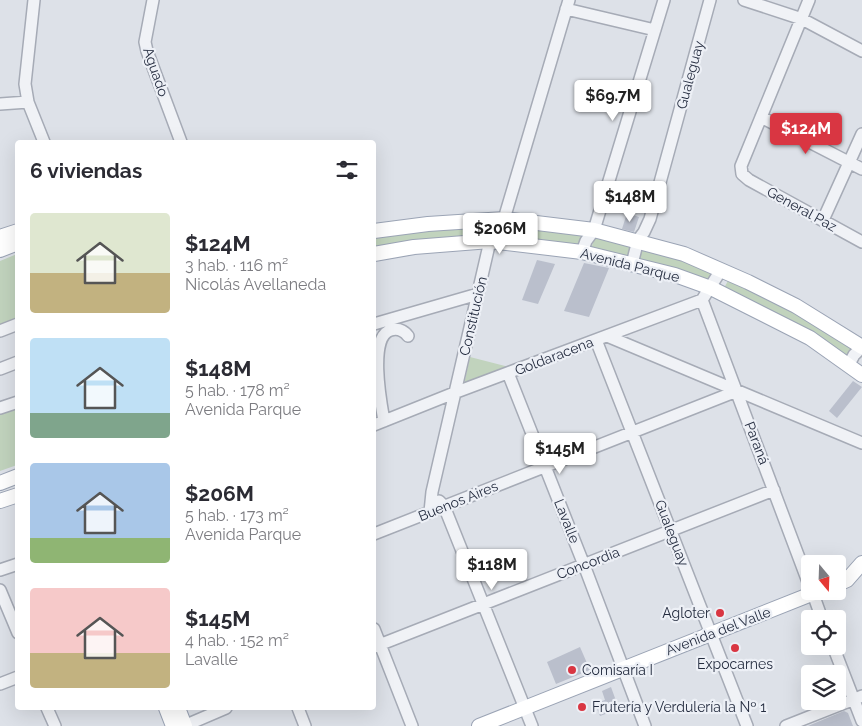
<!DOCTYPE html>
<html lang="es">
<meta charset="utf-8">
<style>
:root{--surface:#fff;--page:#f7f7f7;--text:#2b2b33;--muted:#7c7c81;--accent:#d93642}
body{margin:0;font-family:Raleway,sans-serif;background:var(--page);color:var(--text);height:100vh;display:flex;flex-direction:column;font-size:19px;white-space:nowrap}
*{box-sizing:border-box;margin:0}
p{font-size:16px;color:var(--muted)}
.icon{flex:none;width:28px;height:28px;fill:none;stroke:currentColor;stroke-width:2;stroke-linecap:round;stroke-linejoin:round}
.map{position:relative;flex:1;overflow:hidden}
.side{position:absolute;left:15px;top:140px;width:361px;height:570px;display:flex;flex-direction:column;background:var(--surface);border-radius:5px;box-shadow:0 5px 20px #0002}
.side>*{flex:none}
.needle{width:32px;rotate:161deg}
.tools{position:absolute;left:801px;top:555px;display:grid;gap:10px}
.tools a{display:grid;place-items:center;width:45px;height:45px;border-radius:5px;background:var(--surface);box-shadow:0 5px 20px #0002;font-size:25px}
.price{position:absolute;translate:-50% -42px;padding:0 11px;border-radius:5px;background:#fff;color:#222;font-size:16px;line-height:32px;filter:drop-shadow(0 1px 2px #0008)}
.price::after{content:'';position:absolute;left:50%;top:30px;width:15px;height:11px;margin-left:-8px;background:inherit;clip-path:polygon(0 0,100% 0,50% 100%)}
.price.selected{background:var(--accent);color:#fff}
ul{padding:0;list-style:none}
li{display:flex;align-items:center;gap:15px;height:125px;padding:0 15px}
li span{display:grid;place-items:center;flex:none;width:140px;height:100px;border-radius:5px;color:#555}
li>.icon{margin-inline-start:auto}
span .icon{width:60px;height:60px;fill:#fffc;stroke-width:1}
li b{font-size:21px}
h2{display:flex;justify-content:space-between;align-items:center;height:60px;padding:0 15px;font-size:21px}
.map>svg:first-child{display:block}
</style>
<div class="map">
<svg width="862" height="726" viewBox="0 0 862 726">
<rect width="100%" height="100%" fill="#dde1e8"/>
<!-- green -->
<path fill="#c1d3bd" d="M507 226 585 234 579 246 504 237Z
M489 227 488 238 374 251V237L409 231Z
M595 234 633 244 629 257 591 250Z
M641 246 714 273 709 283 639 260Z
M17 254V327L0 333V261Z
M729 279 815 324 852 348 846 358 724 288Z
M470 357 509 367 464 384Z
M17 401V465L0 471V407Z"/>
<!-- building -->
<path fill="#babfcc" d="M627 213 639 217 634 232 622 229Z
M537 260 555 264 538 304 522 300Z
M584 263 609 268 589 317 564 311Z
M853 381 862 387 837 418 829 411Z
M580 647 590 670 556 684 547 662Z
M611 687 619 709 600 716 595 704 605 700 602 691Z
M844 711 848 713 853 726H808Z"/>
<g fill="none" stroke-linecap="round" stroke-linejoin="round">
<defs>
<path id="minor" d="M34 0 25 84 28 102 44 142
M153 0 145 42 147 51 181 142
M744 0 802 19 862 51
M809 0 741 166 742 174 749 180 862 242
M566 9 655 30
M0 104 28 102
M761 117 862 169
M823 220 862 134
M582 252 586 241 594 230 664 0
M632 264 638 240 644 232 650 219 710 0
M702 300 810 587
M374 324 478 294
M0 331 18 324
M607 336 862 443
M596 340 747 726
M849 364 854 355 862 347
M0 369 18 362
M508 373 584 565 645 726
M0 408 18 402
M384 421C381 404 368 336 391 330 398 328 404 331 408 336
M374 425 454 393 702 300 721 270
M439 501 444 506 532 726
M430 512 432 492 490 241 504 219 569 0
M374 534 737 391
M0 570 18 564
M0 590 18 633
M812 591 822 619
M374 629 412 726
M833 646 862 721
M374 647 774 490
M0 684 18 677
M47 708 55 726
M298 708 305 726
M184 726 226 708
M786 726 862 696"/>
<path id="major" d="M374 231 428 224 504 219 594 230 684 254 748 282 796 306 862 347
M0 237 18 231
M0 250 18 243
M374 254 414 247 490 241 582 252 675 275 711 288 810 338 862 375
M0 483 18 476
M0 501 18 495
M838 584 847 580 862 563
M166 708 173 726
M178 708 185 726
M479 726 819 591"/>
</defs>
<!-- minor casing -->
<use href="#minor" stroke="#a6abb6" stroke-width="14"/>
<!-- major casing -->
<use href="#major" stroke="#9ba4b5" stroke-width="16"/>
<!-- minor -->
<use href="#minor" stroke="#f0f2f6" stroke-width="11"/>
<!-- major -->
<use href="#major" stroke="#fff" stroke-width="14"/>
</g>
<!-- markers -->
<g fill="#d93642" stroke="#edf0f6" stroke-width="2">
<circle cx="720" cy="613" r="5"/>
<circle cx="735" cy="648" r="5"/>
<circle cx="572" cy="670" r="5"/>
<circle cx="582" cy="707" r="5"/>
</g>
<g text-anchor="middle" stroke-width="4.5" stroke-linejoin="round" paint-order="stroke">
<!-- street labels -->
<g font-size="14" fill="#252d40" stroke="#edf0f6">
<text transform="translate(156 72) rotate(71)" y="5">Aguado</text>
<text transform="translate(690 75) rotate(-75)" y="5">Gualeguay</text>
<text transform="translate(802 209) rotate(29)" y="5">General Paz</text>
<text transform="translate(630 265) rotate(14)" y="5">Avenida Parque</text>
<text transform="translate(473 316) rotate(-77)" y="5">Constitución</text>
<text transform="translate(554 356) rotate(-21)" y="5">Goldaracena</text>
<text transform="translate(757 443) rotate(69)" y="5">Paraná</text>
<text transform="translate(458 501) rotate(-22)" y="5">Buenos Aires</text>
<text transform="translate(567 521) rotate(68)" y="5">Lavalle</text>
<text transform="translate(672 533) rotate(69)" y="5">Gualeguay</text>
<text transform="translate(588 563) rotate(-21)" y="5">Concordia</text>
<text transform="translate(718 631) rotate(-21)" y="5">Avenida del Valle</text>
</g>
<!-- poi labels -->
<g font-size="14" fill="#252d40" stroke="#edf0f6" text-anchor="start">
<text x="710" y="618" text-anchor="end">Agloter</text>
<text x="735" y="669" text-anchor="middle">Expocarnes</text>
<text x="582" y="675">Comisaría I</text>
<text x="592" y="712">Frutería y Verdulería la Nº 1</text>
</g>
</g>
</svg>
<div class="tools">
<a><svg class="needle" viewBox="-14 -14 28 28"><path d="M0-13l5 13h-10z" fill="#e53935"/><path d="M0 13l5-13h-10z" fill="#7c7c81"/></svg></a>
<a><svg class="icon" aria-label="locate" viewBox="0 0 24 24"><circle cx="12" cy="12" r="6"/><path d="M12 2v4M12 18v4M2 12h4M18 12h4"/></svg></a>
<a><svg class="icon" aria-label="layers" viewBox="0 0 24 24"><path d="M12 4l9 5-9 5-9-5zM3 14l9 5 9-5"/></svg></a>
</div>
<b class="price" style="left:613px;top:122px">$69.7M</b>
<b class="price selected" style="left:806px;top:155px">$124M</b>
<b class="price" style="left:630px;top:223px">$148M</b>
<b class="price" style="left:500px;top:255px">$206M</b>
<b class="price" style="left:560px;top:475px">$145M</b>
<b class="price" style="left:492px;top:591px">$118M</b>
<section class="side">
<h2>6 viviendas<svg class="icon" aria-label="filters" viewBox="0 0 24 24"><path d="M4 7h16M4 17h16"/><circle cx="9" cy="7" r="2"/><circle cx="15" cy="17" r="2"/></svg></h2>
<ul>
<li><span style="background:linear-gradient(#dfe7d0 60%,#c2b280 0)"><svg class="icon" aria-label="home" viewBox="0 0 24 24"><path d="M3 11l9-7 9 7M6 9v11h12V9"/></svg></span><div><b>$124M</b><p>3 hab. · 116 m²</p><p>Nicolás Avellaneda</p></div></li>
<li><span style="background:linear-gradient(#bfe0f5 75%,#7fa58c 0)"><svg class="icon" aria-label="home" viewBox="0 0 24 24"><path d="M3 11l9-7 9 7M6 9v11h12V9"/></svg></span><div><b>$148M</b><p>5 hab. · 178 m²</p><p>Avenida Parque</p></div></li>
<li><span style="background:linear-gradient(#a9c7e8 75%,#8fb573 0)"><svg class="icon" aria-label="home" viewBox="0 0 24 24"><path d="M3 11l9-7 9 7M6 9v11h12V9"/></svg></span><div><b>$206M</b><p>5 hab. · 173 m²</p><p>Avenida Parque</p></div></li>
<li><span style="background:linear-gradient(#f6c9c9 65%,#c2b280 0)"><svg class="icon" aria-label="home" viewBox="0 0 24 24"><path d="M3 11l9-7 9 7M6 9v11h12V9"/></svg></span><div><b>$145M</b><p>4 hab. · 152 m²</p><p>Lavalle</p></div></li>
</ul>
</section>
</div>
